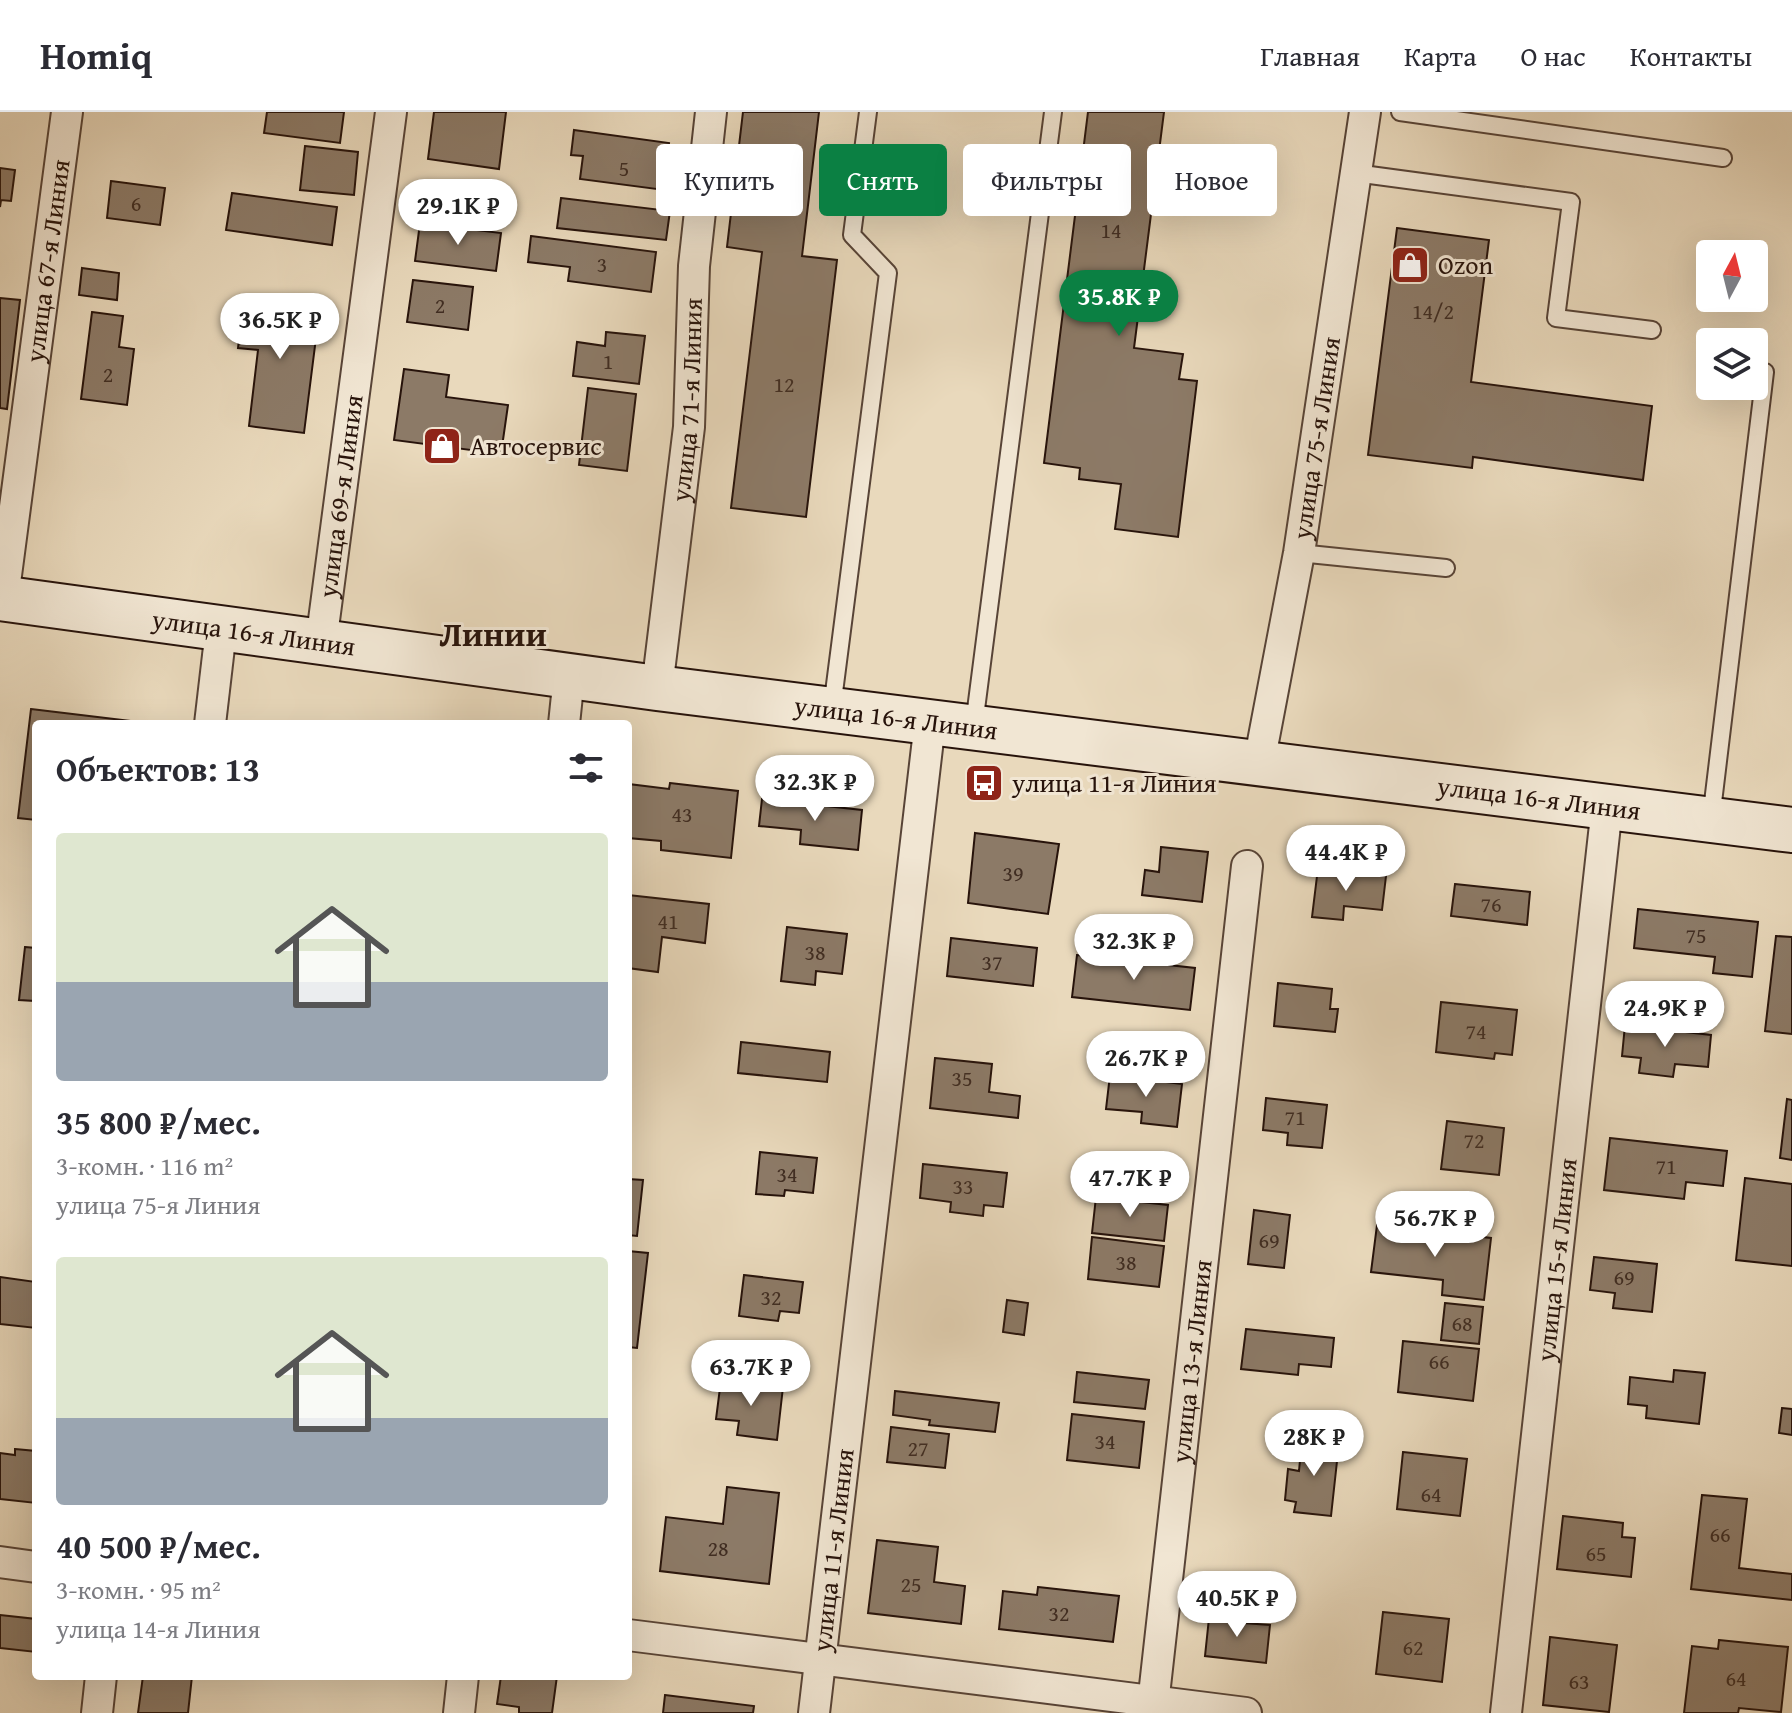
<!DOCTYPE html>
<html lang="ru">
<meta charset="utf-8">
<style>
:root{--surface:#fff;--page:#f7f7f7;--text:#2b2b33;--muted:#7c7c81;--line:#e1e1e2;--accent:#0b8043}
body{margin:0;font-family:"Gentium Book Plus",serif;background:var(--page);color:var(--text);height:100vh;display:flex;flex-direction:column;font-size:30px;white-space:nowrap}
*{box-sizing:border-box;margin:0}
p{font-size:26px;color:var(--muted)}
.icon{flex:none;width:44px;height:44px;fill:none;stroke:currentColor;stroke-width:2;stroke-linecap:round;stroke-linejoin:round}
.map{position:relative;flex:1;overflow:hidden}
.panel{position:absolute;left:32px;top:608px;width:600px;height:960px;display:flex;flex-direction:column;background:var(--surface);border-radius:8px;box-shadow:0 8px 32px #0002}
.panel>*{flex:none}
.hud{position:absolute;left:656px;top:32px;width:760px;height:72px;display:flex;gap:16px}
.needle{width:52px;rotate:7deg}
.buttons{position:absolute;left:1696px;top:128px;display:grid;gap:16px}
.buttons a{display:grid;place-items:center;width:72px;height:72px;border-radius:8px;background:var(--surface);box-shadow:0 8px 32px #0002;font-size:40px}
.price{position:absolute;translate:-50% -68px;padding:0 18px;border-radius:28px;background:#fff;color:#222;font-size:26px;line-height:52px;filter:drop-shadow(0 2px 4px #0008)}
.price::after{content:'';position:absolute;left:50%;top:48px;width:24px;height:18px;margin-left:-12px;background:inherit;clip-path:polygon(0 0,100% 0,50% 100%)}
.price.selected{background:var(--accent);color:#fff}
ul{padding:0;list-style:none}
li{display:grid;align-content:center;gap:16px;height:424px;padding:0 24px}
li span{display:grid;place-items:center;height:248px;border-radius:8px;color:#555}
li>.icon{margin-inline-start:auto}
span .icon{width:144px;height:144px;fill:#fffc;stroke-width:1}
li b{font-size:34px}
h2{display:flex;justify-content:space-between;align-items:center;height:96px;padding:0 24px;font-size:34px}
.pill{padding:0 28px;border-radius:8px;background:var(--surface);box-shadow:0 8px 32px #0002;font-size:28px;line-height:72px}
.pill.selected{background:var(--accent);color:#fff}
header{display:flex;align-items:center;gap:48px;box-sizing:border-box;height:112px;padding:0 40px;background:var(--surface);border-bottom:2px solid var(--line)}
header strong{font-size:38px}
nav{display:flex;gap:44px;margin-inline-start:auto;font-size:28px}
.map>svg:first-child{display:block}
</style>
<header>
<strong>Homiq</strong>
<nav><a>Главная</a><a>Карта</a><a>О нас</a><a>Контакты</a></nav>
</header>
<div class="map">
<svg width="1792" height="1601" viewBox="0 0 1792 1601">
<rect width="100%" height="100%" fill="#e9d9bc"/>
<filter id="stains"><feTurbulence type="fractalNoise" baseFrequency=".0025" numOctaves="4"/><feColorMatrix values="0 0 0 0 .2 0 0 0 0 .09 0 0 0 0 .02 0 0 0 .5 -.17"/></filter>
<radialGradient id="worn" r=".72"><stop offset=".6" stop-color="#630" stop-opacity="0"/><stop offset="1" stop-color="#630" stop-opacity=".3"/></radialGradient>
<!-- building -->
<path fill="#8c7a67" stroke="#27130b" stroke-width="2" d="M267 0H344L340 31 264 21Z
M434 0H506L499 57 428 47Z
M743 0H819L802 144 837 148 806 405 731 396 762 140 727 135Z
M1088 0H1164L1134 236 1183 242 1179 267 1197 269 1178 425 1115 417 1121 372 1079 367 1080 356 1044 351Z
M574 18 669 31 664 78 580 67 583 44 571 43Z
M305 34 358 40 354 83 300 78Z
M0 56 15 58 11 89 1 88 0 95Z
M111 69 165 76 160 113 107 106Z
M232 81 337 95 332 133 226 118Z
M561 86 670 99 666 128 557 116Z
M420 111 501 121 496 159 415 149Z
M1397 116 1489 128 1471 270 1652 294 1643 368 1473 345 1472 356 1368 343Z
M531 124 656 140 651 180 568 169 570 155 528 150Z
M82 156 119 161 117 188 79 183Z
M413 168 473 175 468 218 407 210Z
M244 185 320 194 304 321 249 314 258 238 238 236Z
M0 186 20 188 7 297 0 296Z
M92 200 123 204 119 235 134 237 127 293 81 287Z
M606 220 645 224 639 272 573 264 577 230 605 234Z
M404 257 449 263 446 285 508 293 501 342 394 328Z
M588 276 636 282 627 359 579 353Z
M31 597 139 610 36 612V708L18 706Z
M670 671 738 679 731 746 661 738V729L628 726V672L669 677Z
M762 687 862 698 858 738 800 732 801 718 759 714Z
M975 721 1059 732 1048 802 968 791Z
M1161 735 1208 740 1202 790 1142 783 1145 758 1159 760Z
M1318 756 1386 764 1382 798 1344 794 1343 808 1312 805Z
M1455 772 1530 780 1527 813 1451 804Z
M628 783 709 792 705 831 662 825 658 860 628 856Z
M1638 797 1758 810 1752 865 1713 861 1715 845 1634 836Z
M787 815 847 822 842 862 816 859 815 873 781 869Z
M1776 824 1792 825V922L1765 919Z
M951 826 1037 836 1033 874 947 864Z
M25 835 36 836V895L35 889 19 888Z
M1077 843 1195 856 1190 898 1072 885Z
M1278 871 1332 877 1330 897H1338L1335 920 1274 914Z
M1441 890 1517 898 1512 943 1495 941 1494 947 1436 940Z
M1625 913 1711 923 1708 955 1675 952 1673 965 1639 961 1641 946 1622 944Z
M741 930 830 940 827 970 738 961Z
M935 946 992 952 989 980 1020 984 1018 1006 930 996Z
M1110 963 1182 972 1177 1015 1141 1011 1142 1000 1106 997Z
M1266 986 1327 993 1322 1036 1287 1033 1288 1021 1263 1018Z
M1787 987 1792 988V1048L1780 1046Z
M1447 1009 1504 1016 1499 1063 1441 1057Z
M1610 1026 1727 1039 1723 1074 1686 1070 1684 1087 1604 1078Z
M760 1040 817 1046 813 1081 785 1078 784 1084 756 1082Z
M923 1052 1007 1061 1003 1095 984 1093 983 1104 950 1100 951 1090 920 1086Z
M1745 1066 1792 1072V1154L1736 1148Z
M628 1067 643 1068 637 1124 628 1123Z
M1096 1085 1168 1093 1164 1129 1092 1121Z
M1254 1098 1290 1103 1284 1156 1248 1152Z
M1377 1113 1491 1126 1484 1188 1442 1183 1443 1168 1371 1160Z
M1092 1125 1164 1134 1159 1175 1088 1167Z
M628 1139 648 1141 637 1236 628 1235Z
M1594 1145 1657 1152 1652 1200 1613 1196 1615 1181 1590 1178Z
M744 1163 803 1170 799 1201 780 1199 778 1209 739 1204Z
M0 1165 36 1170V1216L0 1212Z
M1007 1188 1028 1191 1024 1223 1003 1220Z
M1445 1191 1483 1195 1479 1232 1441 1228Z
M1246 1217 1334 1226 1331 1255 1299 1252 1298 1263 1241 1257Z
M1403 1229 1479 1237 1473 1289 1398 1280Z
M1674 1258 1705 1261 1699 1312 1646 1306 1647 1294 1628 1292 1630 1265 1673 1270Z
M1077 1260 1149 1268 1145 1297 1074 1290Z
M721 1268 783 1275 777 1328 737 1323 739 1309 716 1307Z
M895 1279 999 1291 995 1320 929 1313 930 1308 893 1303Z
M1782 1296 1792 1297V1323L1779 1321Z
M1072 1302 1144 1310 1139 1356 1067 1348Z
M891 1315 949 1322 945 1356 887 1350Z
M1302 1327 1339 1331 1331 1404 1294 1400 1296 1390 1285 1388 1288 1357 1299 1359Z
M15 1337 36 1339V1391L0 1387V1341L15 1343Z
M1403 1340 1467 1347 1460 1404 1397 1397Z
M727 1375 779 1381 769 1472 660 1459 666 1405 723 1412Z
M1702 1383 1747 1387 1739 1456 1792 1462V1488L1691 1477Z
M1563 1404 1623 1411 1622 1425 1635 1426 1631 1465 1557 1457Z
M877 1428 938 1435 934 1470 965 1474 961 1512 868 1501Z
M1038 1475 1119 1484 1113 1530 999 1517 1003 1479 1037 1483Z
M1383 1500 1449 1507 1442 1570 1376 1562Z
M1226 1501 1245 1503 1244 1511 1270 1513 1266 1551 1205 1544 1209 1506 1225 1508Z
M0 1503 36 1507V1540L0 1536Z
M1550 1525 1617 1533 1609 1600 1543 1593Z
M1719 1528 1788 1535 1781 1600 1739 1596 1738 1601H1684L1692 1534 1718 1537Z
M143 1564H192L188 1601H138Z
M501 1564H557L552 1601H519V1595L497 1592Z
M665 1583 754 1594 753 1601H663Z"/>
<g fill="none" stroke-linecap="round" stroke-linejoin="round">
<defs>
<path id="lane" d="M1400 0 1723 46
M1355 61 1571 90 1556 206 1652 218
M1299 441 1446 456
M832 596 888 161 852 123 868 0
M974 613 1053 0
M1711 707 1765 260"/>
<g id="street">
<path id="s1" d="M3 486 67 0"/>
<path id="s2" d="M321 531 391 0"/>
<path id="s3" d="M657 576 689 315 694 154 711 0"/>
<path d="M210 612 221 518"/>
<path d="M564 612 569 564"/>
<path id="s4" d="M1259 651 1299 441 1365 0"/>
<path d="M0 1450 36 1455"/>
<path d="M628 1523 1246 1601"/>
<path d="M97 1601 101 1564"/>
<path d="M459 1601 463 1564"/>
<path id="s5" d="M814 1601 930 610"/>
<path id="s6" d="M1152 1601 1247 754"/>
<path id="s7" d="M1506 1601 1607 695"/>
</g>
<g id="secondary">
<path id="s8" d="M0 486 657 576 1792 718"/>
</g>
</defs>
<!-- lane casing -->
<use href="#lane" stroke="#584437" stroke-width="20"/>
<!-- street casing -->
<use href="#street" stroke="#584437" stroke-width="34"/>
<!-- secondary casing -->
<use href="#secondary" stroke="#27130b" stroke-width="48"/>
<!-- lane -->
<use href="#lane" stroke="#f1e6d3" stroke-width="16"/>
<!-- street -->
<use href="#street" stroke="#f1e6d3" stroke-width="30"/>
<!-- secondary -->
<use href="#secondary" stroke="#f1e6d3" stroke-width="44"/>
</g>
<!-- icons -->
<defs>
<symbol id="shop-square" viewBox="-11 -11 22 22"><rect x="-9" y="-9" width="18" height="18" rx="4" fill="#8f2418" stroke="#f1e6d3"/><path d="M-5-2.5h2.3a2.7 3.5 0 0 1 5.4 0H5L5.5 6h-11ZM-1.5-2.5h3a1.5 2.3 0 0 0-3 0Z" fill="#fff"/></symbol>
<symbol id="bus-square" viewBox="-11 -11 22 22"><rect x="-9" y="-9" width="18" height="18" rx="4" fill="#8f2418" stroke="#f1e6d3"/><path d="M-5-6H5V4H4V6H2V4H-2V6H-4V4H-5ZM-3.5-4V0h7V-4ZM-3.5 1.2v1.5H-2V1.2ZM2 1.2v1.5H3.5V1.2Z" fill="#fff"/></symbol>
</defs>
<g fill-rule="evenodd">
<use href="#shop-square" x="1388" y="131" width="44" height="44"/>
<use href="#shop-square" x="420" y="312" width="44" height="44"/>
<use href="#bus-square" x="962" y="649" width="44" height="44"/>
</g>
<g text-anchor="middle" stroke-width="6" stroke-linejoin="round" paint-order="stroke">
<!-- number labels -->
<g font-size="22" fill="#402d22">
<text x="624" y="64">5</text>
<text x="136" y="99">6</text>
<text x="1111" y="126">14</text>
<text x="602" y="160">3</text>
<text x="440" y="201">2</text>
<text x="1433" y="207">14/2</text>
<text x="608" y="257">1</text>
<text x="108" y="270">2</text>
<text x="784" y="280">12</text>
<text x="682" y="710">43</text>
<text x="1013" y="769">39</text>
<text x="1491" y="800">76</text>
<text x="668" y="817">41</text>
<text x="1696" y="831">75</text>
<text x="815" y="848">38</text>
<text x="992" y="858">37</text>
<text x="1476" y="927">74</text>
<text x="962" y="974">35</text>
<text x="1295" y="1013">71</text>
<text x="1474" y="1036">72</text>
<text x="1666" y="1062">71</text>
<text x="787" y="1070">34</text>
<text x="963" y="1082">33</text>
<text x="1269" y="1136">69</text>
<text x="1126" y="1158">38</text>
<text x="1624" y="1173">69</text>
<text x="771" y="1193">32</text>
<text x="1462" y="1219">68</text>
<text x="1439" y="1257">66</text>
<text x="1105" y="1337">34</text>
<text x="918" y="1344">27</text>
<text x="1431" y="1390">64</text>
<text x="1720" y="1430">66</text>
<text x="718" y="1444">28</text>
<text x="1596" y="1449">65</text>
<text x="911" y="1480">25</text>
<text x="1059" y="1509">32</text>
<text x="1413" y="1543">62</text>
<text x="1736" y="1574">64</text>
<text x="1579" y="1577">63</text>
</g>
<!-- street labels -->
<g font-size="26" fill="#27130b" stroke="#f1e6d3">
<text dy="9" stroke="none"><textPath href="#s1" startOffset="340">улица 67-я Линия</textPath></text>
<text dy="9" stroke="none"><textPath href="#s3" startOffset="290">улица 71-я Линия</textPath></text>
<text dy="9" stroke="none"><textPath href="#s4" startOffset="330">улица 75-я Линия</textPath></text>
<text dy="9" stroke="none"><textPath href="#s2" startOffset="148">улица 69-я Линия</textPath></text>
<text dy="9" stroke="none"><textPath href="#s8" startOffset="256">улица 16-я Линия</textPath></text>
<text dy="9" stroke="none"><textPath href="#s8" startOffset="904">улица 16-я Линия</textPath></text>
<text dy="9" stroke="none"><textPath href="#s8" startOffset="1552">улица 16-я Линия</textPath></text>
<text dy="9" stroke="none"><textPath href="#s7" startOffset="456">улица 15-я Линия</textPath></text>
<text dy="9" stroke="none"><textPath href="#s6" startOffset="354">улица 13-я Линия</textPath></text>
<text dy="9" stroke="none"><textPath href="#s5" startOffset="164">улица 11-я Линия</textPath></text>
</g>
<!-- poi labels -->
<g font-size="26" fill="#27130b" stroke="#f1e6d3" text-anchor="start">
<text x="1438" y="162">Ozon</text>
<text x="470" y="343">Автосервис</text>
<text x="1012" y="680">улица 11-я Линия</text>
</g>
<!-- district labels -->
<g font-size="34" font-weight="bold" fill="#27130b" stroke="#f1e6d3">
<text x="493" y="534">Линии</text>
</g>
</g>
<rect width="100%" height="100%" filter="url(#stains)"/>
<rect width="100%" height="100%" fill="url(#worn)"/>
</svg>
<div class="buttons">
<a><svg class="needle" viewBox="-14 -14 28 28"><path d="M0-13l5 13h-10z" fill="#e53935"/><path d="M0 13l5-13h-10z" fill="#7c7c81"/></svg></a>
<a><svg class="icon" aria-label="layers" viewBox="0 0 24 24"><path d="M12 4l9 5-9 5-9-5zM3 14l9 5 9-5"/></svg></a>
</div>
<b class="price" style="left:458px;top:135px">29.1K ₽</b>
<b class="price selected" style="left:1119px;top:226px">35.8K ₽</b>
<b class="price" style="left:280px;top:249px">36.5K ₽</b>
<b class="price" style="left:815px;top:711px">32.3K ₽</b>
<b class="price" style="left:1346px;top:781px">44.4K ₽</b>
<b class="price" style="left:1134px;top:870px">32.3K ₽</b>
<b class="price" style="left:1665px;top:937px">24.9K ₽</b>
<b class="price" style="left:1146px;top:987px">26.7K ₽</b>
<b class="price" style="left:1130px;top:1107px">47.7K ₽</b>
<b class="price" style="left:1435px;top:1147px">56.7K ₽</b>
<b class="price" style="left:751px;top:1296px">63.7K ₽</b>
<b class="price" style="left:1314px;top:1366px">28K ₽</b>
<b class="price" style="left:1237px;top:1527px">40.5K ₽</b>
<div class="hud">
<a class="pill">Купить</a>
<a class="pill selected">Снять</a>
<a class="pill">Фильтры</a>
<a class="pill">Новое</a>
</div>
<section class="panel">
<h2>Объектов: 13<svg class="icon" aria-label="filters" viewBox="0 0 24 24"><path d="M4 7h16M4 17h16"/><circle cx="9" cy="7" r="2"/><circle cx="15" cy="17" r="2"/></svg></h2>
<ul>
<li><span style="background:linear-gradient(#dfe7d0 60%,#9aa5b1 0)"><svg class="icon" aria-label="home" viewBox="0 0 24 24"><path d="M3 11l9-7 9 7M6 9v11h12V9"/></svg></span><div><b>35 800 ₽/мес.</b><p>3-комн. · 116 m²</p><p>улица 75-я Линия</p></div></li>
<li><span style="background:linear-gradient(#dfe7d0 65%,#9aa5b1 0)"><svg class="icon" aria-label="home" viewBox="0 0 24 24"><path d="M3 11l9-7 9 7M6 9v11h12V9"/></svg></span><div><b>40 500 ₽/мес.</b><p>3-комн. · 95 m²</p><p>улица 14-я Линия</p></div></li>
</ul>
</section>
</div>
